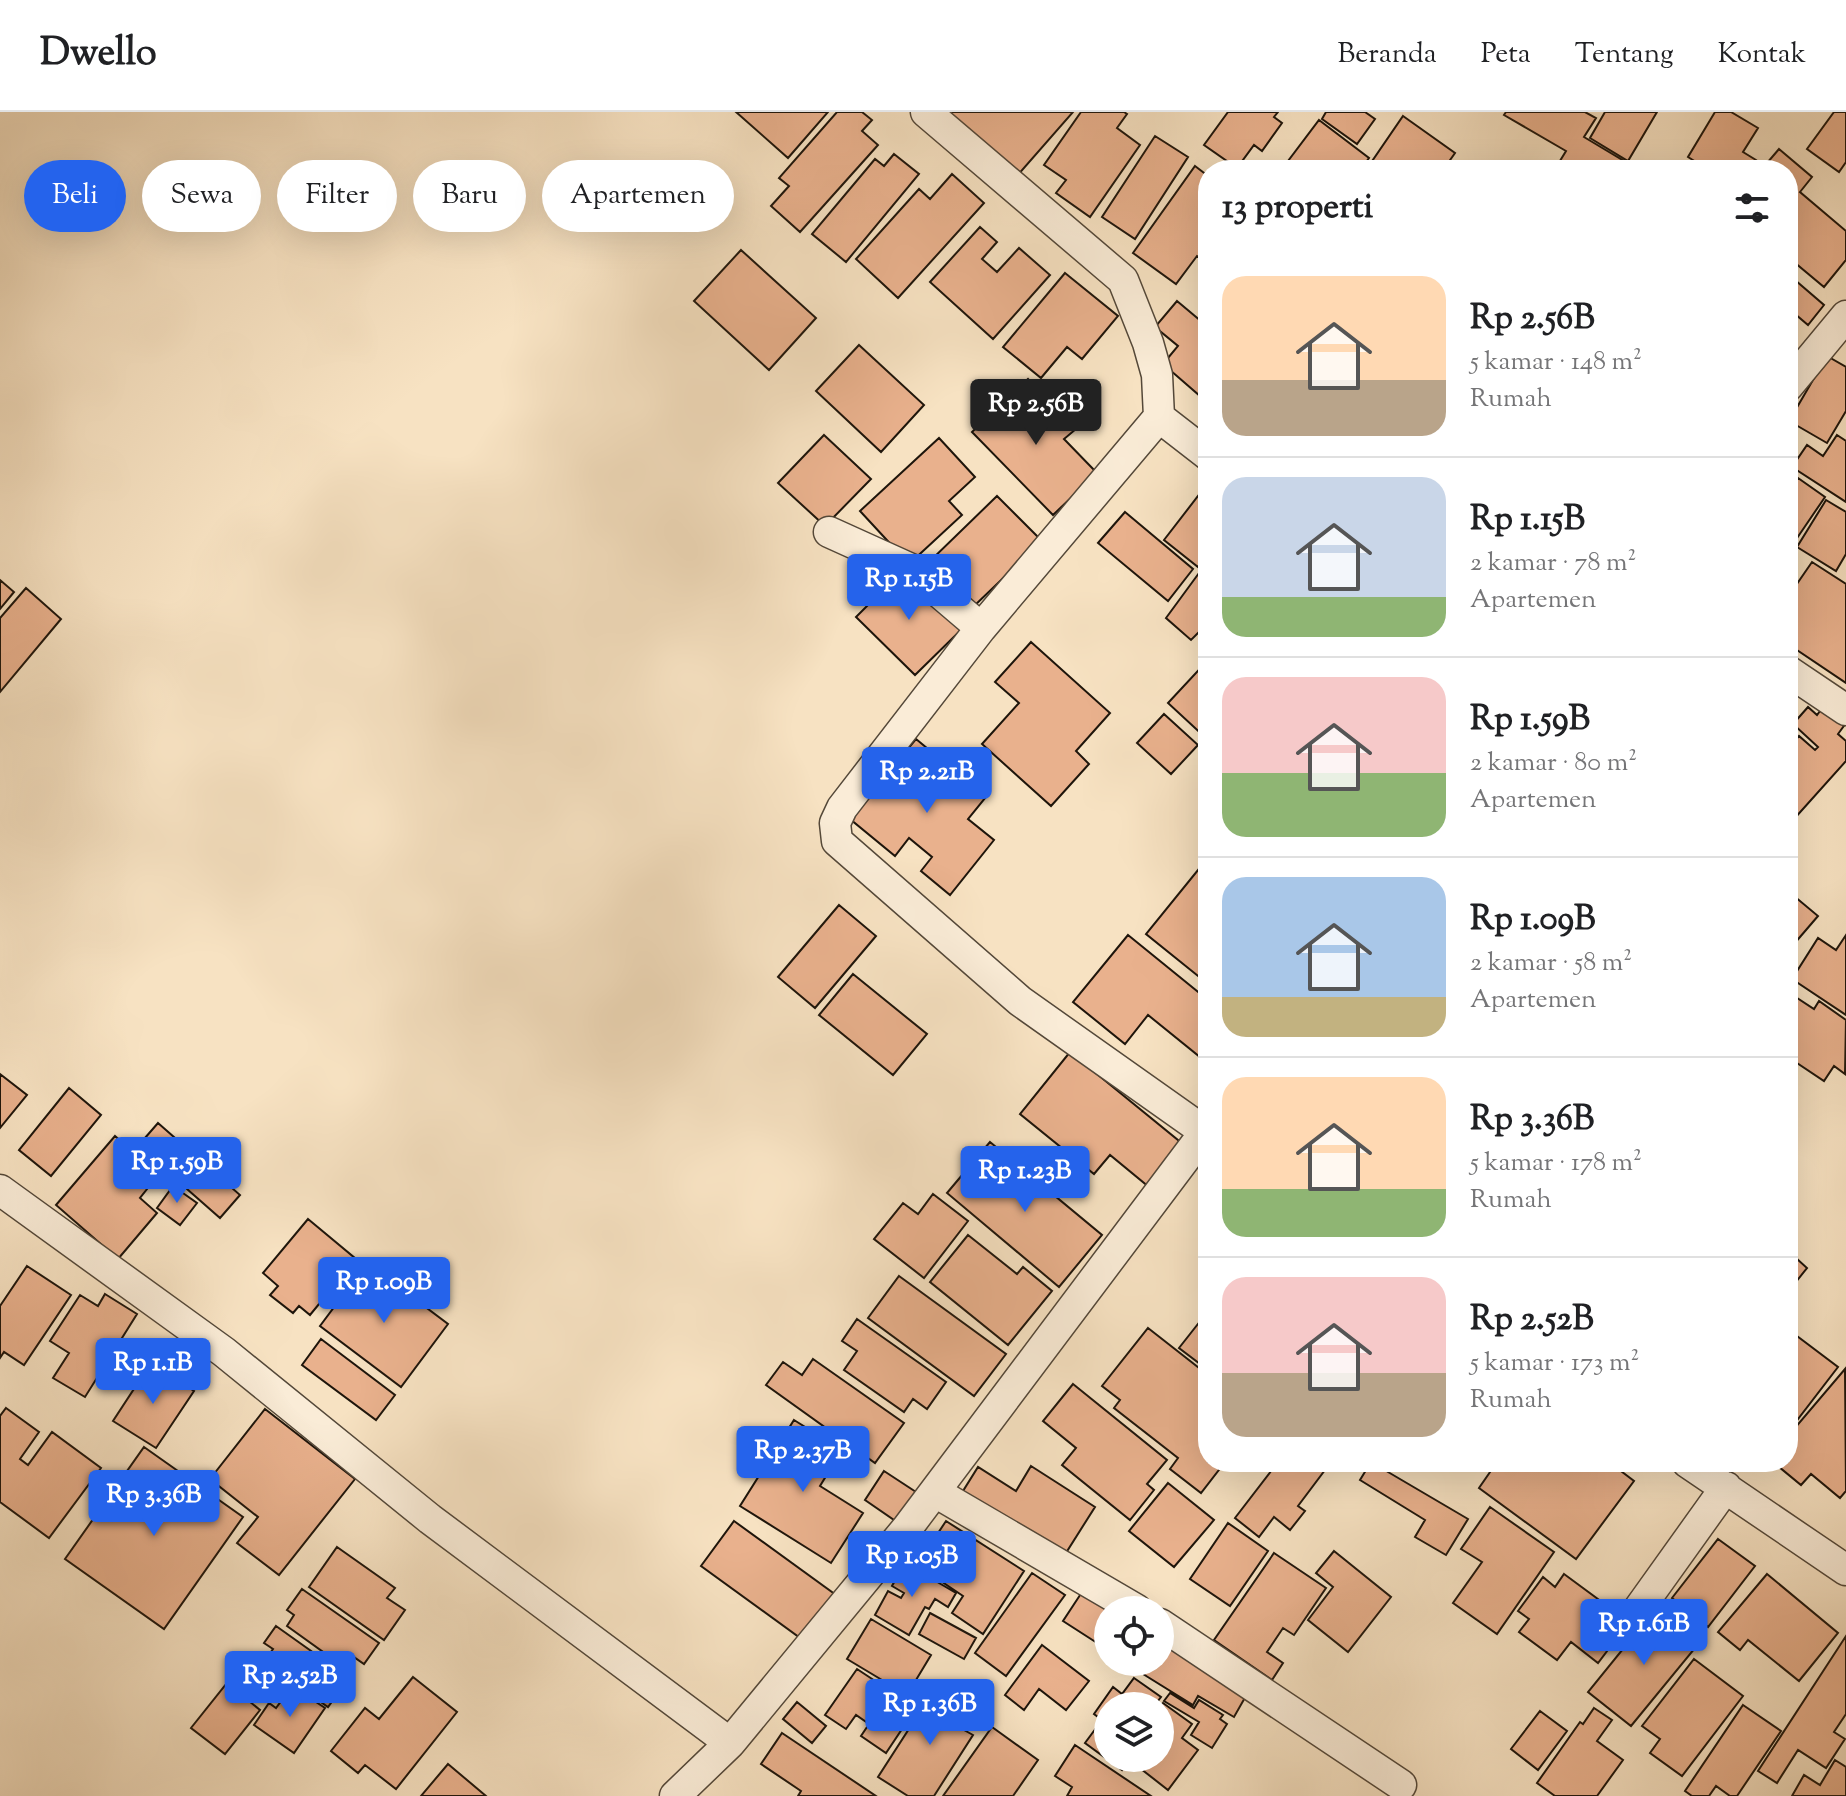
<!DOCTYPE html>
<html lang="id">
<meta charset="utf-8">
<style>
:root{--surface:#fff;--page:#f2f2f2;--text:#202124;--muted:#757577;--line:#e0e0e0;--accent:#2563eb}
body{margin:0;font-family:"Sorts Mill Goudy",serif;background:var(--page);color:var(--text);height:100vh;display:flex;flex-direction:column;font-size:30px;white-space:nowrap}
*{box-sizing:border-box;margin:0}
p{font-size:26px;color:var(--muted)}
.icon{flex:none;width:44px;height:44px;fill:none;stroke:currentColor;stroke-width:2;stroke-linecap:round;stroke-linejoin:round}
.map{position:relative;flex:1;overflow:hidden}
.panel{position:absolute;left:1198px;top:48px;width:600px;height:1312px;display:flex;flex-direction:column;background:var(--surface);border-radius:32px;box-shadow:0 8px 32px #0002}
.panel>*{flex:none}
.banner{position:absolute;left:24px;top:48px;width:760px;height:72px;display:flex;gap:16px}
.fabs{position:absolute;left:1094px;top:1484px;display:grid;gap:16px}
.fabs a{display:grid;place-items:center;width:80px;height:80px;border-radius:50%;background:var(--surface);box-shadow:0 8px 32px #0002;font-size:40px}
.price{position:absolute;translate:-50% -68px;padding:0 18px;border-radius:8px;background:var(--accent);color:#fff;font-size:26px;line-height:52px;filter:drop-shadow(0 2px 4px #0008)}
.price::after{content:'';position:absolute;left:50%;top:48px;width:24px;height:18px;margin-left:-12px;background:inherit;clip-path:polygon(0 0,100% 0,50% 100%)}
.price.on{background:#222;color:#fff}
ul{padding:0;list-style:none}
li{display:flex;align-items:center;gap:24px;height:200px;padding:0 24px}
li+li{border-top:2px solid var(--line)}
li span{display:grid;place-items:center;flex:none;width:224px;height:160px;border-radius:24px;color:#555}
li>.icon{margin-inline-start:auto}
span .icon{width:96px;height:96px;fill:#fffc;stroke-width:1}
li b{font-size:34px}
h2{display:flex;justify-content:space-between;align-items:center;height:96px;padding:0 24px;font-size:34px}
.tag{padding:0 28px;border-radius:36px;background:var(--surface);box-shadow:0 8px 32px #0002;font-size:28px;line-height:72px}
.tag.on{background:var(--accent);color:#fff}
header{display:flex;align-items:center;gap:48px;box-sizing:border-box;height:112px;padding:0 40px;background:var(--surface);border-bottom:2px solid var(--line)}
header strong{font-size:38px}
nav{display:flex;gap:44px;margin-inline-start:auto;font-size:28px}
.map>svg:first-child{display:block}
</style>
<header>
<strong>Dwello</strong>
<nav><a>Beranda</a><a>Peta</a><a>Tentang</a><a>Kontak</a></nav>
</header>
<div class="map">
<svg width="1846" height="1684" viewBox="0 0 1846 1684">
<rect width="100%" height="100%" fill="#f7e2c2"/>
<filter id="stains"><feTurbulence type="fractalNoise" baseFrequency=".0025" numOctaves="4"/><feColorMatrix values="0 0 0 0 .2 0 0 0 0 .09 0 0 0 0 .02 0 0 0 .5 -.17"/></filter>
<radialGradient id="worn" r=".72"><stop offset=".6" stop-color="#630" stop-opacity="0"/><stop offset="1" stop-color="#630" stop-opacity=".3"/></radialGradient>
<!-- building -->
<path fill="#e9b18d" stroke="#1e150b" stroke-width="2" d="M736 0H828L788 46Z
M837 0H862L872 8 862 19 878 33 800 120 771 94 789 74 779 66Z
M943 0H1073L1016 65Z
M1081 0H1124L1127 2 1117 16 1140 33 1090 105 1056 81 1066 68 1044 53Z
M1228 0H1278L1274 5 1282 11 1262 39 1254 33 1237 56 1204 33Z
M1326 0H1365L1375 7 1357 32 1322 7Z
M1506 0H1585L1596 6 1584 25 1624 49 1619 58H1557L1555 57 1566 39 1504 3Z
M1605 0H1657L1628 49 1590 26Z
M1715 0H1731L1758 16 1743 40 1756 48 1750 58H1709L1688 45Z
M1834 0H1846V50L1839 60 1807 37Z
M1403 4 1455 41 1443 58H1366Z
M1319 8 1369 46 1360 58 1282 57Z
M1155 24 1188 45 1135 127 1102 105Z
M1779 37 1812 65 1800 80 1846 119V148L1824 175 1788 145V58H1761Z
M894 42 919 62 846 150 812 122 875 47 884 54Z
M1195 54 1208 64V151L1197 144 1176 172 1133 141Z
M952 62 984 91 898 186 856 147 919 77 930 87Z
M980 115 997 130 982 147 997 160 1019 136 1050 163 993 227 930 170Z
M741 138 816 206 769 258 694 189Z
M1065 161 1118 204 1082 247 1067 235 1041 266 1003 235Z
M1788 162 1824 193 1808 213 1788 196Z
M1177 189 1208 215V275L1200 284 1163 252 1178 234 1155 215Z
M859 233 924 293 881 340 816 279Z
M1827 244 1846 255V299L1827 331 1789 309Z
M1028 267 1076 317 1064 327 1097 361 1053 403 972 320Z
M824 323 871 367 825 414 778 371Z
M1837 323 1846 329V390L1792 355 1807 333 1823 344Z
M939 326 975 365 949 389 962 403 909 452 860 399Z
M1798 366 1825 385 1793 432 1788 429V381Z
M1208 371V441L1198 455 1164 428Z
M997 384 1042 429 972 496 928 451Z
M1826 388 1846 400V442L1836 459 1797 435Z
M1125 400 1193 457 1168 489 1098 431Z
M1812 450 1846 472V571L1788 532V476L1792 479Z
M904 457 963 516 915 563 856 505Z
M1199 461 1208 467V518L1203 516 1191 528 1166 506Z
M0 468 14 480 0 497Z
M26 476 61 507 0 580V506Z
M1031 530 1110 601 1076 639 1089 652 1051 694 982 632 1019 591 995 570Z
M1208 548V628L1168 591Z
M1826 591 1846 611 1838 622 1846 629V649L1794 707 1788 701V636L1799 624 1815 638 1818 635 1793 612 1808 595 1817 603Z
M1164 602 1198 633 1171 662 1137 631Z
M916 627 986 685 968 707 994 728 950 783 921 759 932 745 909 726 895 744 850 707Z
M1198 758 1208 767V872L1146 822Z
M1788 779 1818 804 1788 839Z
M839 793 876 824 815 896 778 865Z
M1128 823 1208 888V936L1200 945 1148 903 1125 932 1073 890Z
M1846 823V903L1792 867 1818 826 1836 838Z
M853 862 927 922 893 963 819 903Z
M1788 880 1814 897 1819 889 1846 908 1845 962 1834 954 1824 969 1788 945Z
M1070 940 1184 1033 1149 1075 1110 1043 1094 1062 1020 1002Z
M0 962 27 983 0 1016Z
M69 976 101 1003 51 1064 19 1038Z
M158 1011 240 1083 220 1106 138 1034Z
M115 1024 159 1062 140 1086 157 1101 118 1147 56 1093Z
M990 1030 1102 1123 1059 1175 947 1081Z
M173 1074 197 1091 180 1113 157 1096Z
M933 1082 968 1109 924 1166 874 1127 903 1091 918 1102Z
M308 1107 356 1147 310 1203 299 1194 293 1201 270 1183 278 1174 263 1161Z
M968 1123 1017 1162 1023 1155 1052 1179 1008 1233 930 1170Z
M1796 1146 1807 1156 1788 1180V1156Z
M367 1151 448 1212 401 1275 320 1214Z
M27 1154 71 1183 24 1253 4 1240 0 1246V1194Z
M899 1164 1006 1242 974 1284 868 1206Z
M105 1182 137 1202 85 1285 53 1266 69 1241 50 1229 80 1183 98 1194Z
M1205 1203 1208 1205V1258L1179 1236Z
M857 1207 946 1270 927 1297 913 1287 904 1300 844 1258 857 1239 842 1229Z
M1148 1216 1208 1263 1206 1318 1208 1350H1225L1201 1381 1170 1357 1178 1346 1114 1296 1120 1288 1102 1274Z
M1789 1218 1838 1255 1788 1320V1220Z
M321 1227 395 1283 376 1308 302 1253Z
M813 1247 904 1311 875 1351 766 1273 783 1250 802 1263Z
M151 1251 194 1279 156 1336 113 1309Z
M1845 1257 1846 1379 1840 1386 1811 1362 1801 1373 1773 1350H1788V1324Z
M1073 1272 1167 1348 1147 1372 1154 1378 1130 1408 1062 1353 1076 1336 1043 1309Z
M6 1296 39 1320 20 1347 28 1353 52 1320 101 1356 49 1426 0 1390V1304Z
M265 1297 355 1367 279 1463 237 1431 258 1405 210 1367Z
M794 1308 842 1338 820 1374 863 1401 831 1451 740 1394Z
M144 1335 243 1405 164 1517 65 1447Z
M1278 1350H1331L1298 1394 1305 1399 1290 1418 1274 1405 1259 1425 1235 1406Z
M1371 1350 1468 1407 1446 1443 1415 1425 1425 1408 1360 1368Z
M1497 1350H1609L1634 1369 1576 1447 1479 1376Z
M1031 1354 1095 1395 1064 1444 963 1379 978 1355 1016 1379Z
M884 1359 916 1380 897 1410 865 1388Z
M1168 1371 1214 1408 1174 1455 1129 1419Z
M1490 1395 1554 1440 1497 1522 1453 1491 1482 1450 1461 1437Z
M734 1409 836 1483 803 1528 701 1454Z
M946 1409 1024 1459 983 1522 952 1501 963 1484 917 1453Z
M1228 1411 1268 1439 1230 1494 1190 1467Z
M1718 1427 1755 1454 1708 1515 1672 1486Z
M337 1435 395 1476 387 1486 405 1498 384 1528 309 1475Z
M1334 1439 1391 1485 1348 1540 1308 1508 1333 1475 1316 1461Z
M1274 1441 1326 1476 1294 1523 1283 1516 1267 1540 1283 1551 1272 1568 1214 1528Z
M905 1451 956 1481 948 1495 935 1487 929 1497 925 1495 909 1523 875 1503 888 1479 901 1486 904 1481 892 1474Z
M1032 1461 1065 1483 1006 1564 975 1541Z
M1564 1462 1629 1510 1598 1551 1571 1530 1557 1548 1519 1520 1529 1507 1518 1499 1543 1465 1555 1475Z
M1767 1462 1838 1521 1799 1569 1748 1528 1740 1538 1718 1520Z
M1086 1474 1108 1498V1538L1063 1509Z
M302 1477 379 1531 364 1552 348 1541 340 1552 287 1514 294 1503 287 1498Z
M1657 1495 1700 1530 1631 1614 1588 1580Z
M930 1501 976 1526 964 1547 919 1522Z
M871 1507 931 1543 907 1583 847 1547Z
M276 1514 349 1566 328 1595 264 1550 273 1537 264 1531Z
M1846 1524V1602L1834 1620 1845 1627 1826 1656 1798 1638 1777 1671 1758 1659Z
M1165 1526 1251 1575 1234 1605 1198 1584 1193 1593 1143 1562 1150 1550H1160V1533Z
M1042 1533 1089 1569 1066 1598 1039 1577 1024 1598 1005 1583Z
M1694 1547 1743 1584 1682 1664 1650 1641 1660 1627 1642 1614Z
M857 1557 916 1596 886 1641 861 1624 869 1612 856 1603 846 1617 825 1603Z
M413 1565 457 1600 396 1677 365 1653 358 1661 331 1639 365 1596 379 1607Z
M1134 1566 1161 1585 1154 1594H1108V1646H1130L1122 1658 1085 1631 1102 1608 1094 1602 1113 1575 1122 1582Z
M227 1571 260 1598 225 1642 191 1616Z
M292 1574 325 1596 294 1641 254 1613 269 1591 276 1596Z
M936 1575 975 1600 964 1618 973 1623 934 1684H908L878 1665Z
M1170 1581 1194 1596 1199 1588 1223 1603 1220 1607 1227 1612 1212 1636 1191 1623 1199 1610 1164 1589Z
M797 1590 826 1614 812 1631 783 1607Z
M1163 1591 1192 1612 1182 1626 1198 1638 1168 1678 1136 1653 1141 1646H1160V1594Z
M1743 1593 1781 1619 1737 1684H1730L1716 1674 1709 1684H1692L1685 1679Z
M1594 1596 1612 1608 1597 1629 1623 1648 1597 1684H1555L1537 1671 1580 1610 1583 1612Z
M1540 1599 1567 1619 1538 1658 1511 1637Z
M992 1615 1038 1648 1013 1684H943Z
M782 1621 876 1684H798L801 1679 761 1652Z
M1075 1633 1151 1684H1067L1072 1675 1055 1664Z
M1835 1648 1846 1655V1684H1792L1804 1663 1820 1673Z
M448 1652 486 1684H421Z"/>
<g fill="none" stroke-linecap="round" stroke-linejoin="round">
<defs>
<path id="street" d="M926 0 1123 168 1148 231 1157 263 1159 305 1208 343
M1788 274 1846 204
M1159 305 981 516 842 696 835 711 837 729 1020 889 1208 1022
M829 420 913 458 981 516
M1788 559 1846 598
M0 1078 224 1240 430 1407 730 1631 908 1415 1208 1016
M1687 1350 1846 1458
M935 1380 1137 1498
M1638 1498 1726 1375
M1160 1512 1401 1673
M675 1684 730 1631"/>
</defs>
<!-- street casing -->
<use href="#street" stroke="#544839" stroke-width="33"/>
<!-- street -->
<use href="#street" stroke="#faecd7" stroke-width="30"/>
</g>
<rect width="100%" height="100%" filter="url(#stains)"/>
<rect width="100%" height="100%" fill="url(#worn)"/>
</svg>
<div class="fabs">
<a><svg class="icon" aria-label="locate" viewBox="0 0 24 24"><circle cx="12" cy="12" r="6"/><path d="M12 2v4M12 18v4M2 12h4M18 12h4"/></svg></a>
<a><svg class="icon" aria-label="layers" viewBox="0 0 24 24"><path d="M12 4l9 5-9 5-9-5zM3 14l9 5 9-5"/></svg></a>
</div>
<b class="price on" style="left:1036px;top:335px">Rp 2.56B</b>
<b class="price" style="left:909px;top:510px">Rp 1.15B</b>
<b class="price" style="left:927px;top:703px">Rp 2.21B</b>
<b class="price" style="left:177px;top:1093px">Rp 1.59B</b>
<b class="price" style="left:1025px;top:1102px">Rp 1.23B</b>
<b class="price" style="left:384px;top:1213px">Rp 1.09B</b>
<b class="price" style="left:153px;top:1294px">Rp 1.1B</b>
<b class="price" style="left:803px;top:1382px">Rp 2.37B</b>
<b class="price" style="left:154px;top:1426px">Rp 3.36B</b>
<b class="price" style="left:912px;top:1487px">Rp 1.05B</b>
<b class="price" style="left:1644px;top:1555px">Rp 1.61B</b>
<b class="price" style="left:290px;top:1607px">Rp 2.52B</b>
<b class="price" style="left:930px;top:1635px">Rp 1.36B</b>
<div class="banner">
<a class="tag on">Beli</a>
<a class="tag">Sewa</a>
<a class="tag">Filter</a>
<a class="tag">Baru</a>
<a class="tag">Apartemen</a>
</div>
<section class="panel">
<h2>13 properti<svg class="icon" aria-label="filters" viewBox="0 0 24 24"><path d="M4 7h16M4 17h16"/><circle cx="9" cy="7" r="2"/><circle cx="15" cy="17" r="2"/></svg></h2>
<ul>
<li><span style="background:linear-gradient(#ffd9b3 65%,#b9a48a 0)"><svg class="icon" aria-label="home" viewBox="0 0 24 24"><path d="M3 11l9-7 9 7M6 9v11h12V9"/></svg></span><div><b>Rp 2.56B</b><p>5 kamar · 148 m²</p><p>Rumah</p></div></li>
<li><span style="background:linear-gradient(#c9d6e8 75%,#8fb573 0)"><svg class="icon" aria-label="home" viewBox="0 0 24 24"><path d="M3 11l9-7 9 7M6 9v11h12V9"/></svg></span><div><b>Rp 1.15B</b><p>2 kamar · 78 m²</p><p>Apartemen</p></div></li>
<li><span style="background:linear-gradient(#f6c9c9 60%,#8fb573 0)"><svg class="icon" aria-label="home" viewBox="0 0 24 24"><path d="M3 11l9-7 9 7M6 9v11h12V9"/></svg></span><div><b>Rp 1.59B</b><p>2 kamar · 80 m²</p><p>Apartemen</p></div></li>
<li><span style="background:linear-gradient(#a9c7e8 75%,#c2b280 0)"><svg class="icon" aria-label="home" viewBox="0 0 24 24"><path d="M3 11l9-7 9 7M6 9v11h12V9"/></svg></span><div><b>Rp 1.09B</b><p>2 kamar · 58 m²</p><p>Apartemen</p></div></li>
<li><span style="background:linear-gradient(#ffd9b3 70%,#8fb573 0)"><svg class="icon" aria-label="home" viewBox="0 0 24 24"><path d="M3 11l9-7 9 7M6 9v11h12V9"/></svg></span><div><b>Rp 3.36B</b><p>5 kamar · 178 m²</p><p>Rumah</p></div></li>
<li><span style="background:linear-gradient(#f6c9c9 60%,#b9a48a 0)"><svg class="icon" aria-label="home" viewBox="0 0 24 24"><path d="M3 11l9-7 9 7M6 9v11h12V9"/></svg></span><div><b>Rp 2.52B</b><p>5 kamar · 173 m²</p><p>Rumah</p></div></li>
</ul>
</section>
</div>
